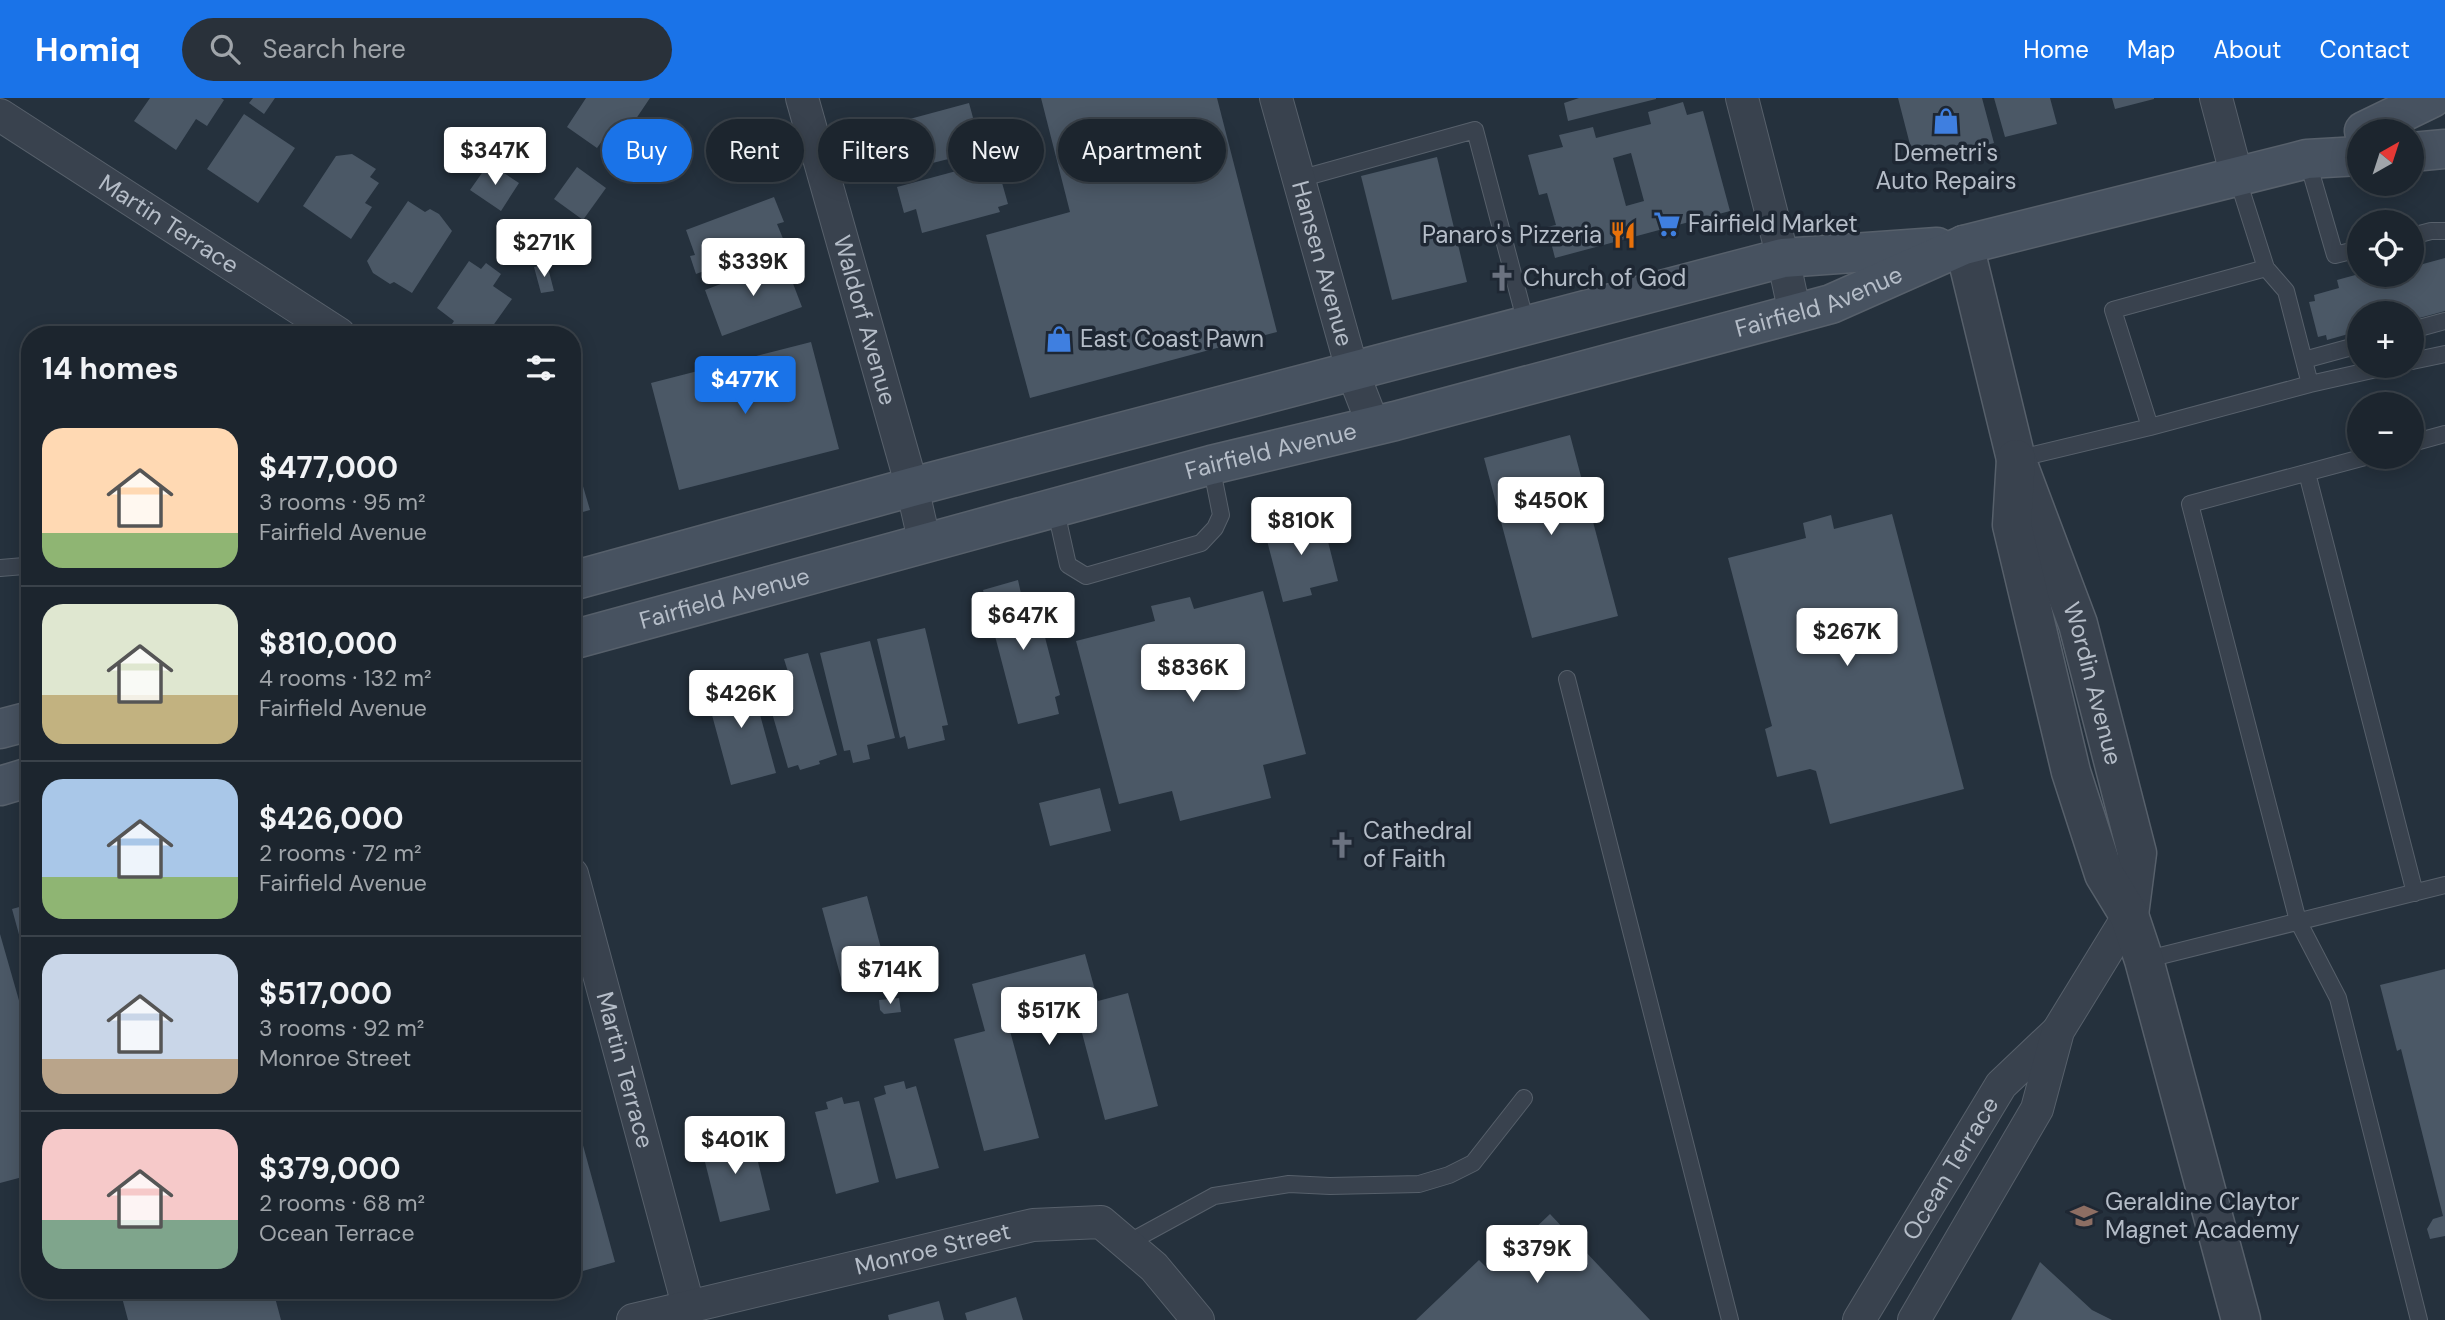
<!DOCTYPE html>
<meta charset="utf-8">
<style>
:root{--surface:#1c252e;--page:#29313a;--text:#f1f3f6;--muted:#a0a5aa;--line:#3a424a;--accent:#1a73e8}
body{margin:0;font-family:"DM Sans",sans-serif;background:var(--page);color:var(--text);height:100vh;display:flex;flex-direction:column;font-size:26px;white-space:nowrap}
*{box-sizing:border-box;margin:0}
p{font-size:23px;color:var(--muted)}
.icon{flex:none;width:38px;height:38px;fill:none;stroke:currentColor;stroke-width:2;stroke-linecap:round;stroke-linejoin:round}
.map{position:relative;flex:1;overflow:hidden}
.sheet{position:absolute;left:21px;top:228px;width:560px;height:973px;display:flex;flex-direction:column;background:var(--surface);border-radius:28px;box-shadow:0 4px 18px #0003,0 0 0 2px var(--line)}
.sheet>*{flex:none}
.guide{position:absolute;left:602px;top:21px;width:665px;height:63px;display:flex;gap:14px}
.needle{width:46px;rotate:39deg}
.buttons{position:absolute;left:2347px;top:21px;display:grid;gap:14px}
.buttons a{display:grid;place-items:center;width:77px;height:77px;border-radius:50%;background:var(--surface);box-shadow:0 4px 18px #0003,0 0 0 2px var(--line);font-size:35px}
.price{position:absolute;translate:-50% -60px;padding:0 16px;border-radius:7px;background:#fff;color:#222;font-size:23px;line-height:46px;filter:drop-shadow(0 2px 4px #0008)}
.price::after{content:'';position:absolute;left:50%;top:42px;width:21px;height:16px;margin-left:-10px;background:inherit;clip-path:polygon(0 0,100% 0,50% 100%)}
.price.current{background:var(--accent);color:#fff}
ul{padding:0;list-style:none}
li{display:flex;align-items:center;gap:21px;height:175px;padding:0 21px}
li+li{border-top:2px solid var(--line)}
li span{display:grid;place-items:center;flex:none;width:196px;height:140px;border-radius:21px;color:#555}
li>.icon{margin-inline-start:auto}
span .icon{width:84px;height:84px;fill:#fffc;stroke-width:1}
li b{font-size:30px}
h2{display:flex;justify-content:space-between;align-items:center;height:84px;padding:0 21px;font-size:30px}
.chip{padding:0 24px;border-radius:32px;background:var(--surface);box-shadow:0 4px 18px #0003,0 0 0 2px var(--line);font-size:24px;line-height:63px}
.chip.current{background:var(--accent);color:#fff}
header{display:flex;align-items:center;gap:42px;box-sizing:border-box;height:98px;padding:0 35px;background:var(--accent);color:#fff}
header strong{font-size:33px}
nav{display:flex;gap:38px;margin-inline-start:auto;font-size:24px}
.search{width:490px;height:63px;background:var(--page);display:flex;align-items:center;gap:18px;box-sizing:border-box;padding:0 24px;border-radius:38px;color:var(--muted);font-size:26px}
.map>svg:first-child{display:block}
</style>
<header>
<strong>Homiq</strong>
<div class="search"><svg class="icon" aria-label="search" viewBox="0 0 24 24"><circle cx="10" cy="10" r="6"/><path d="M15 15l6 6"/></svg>Search here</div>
<nav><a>Home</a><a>Map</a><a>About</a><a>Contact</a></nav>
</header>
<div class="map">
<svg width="2445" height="1222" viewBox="0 0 2445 1222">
<rect width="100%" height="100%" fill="#25313d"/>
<!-- building -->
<path fill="#4b5866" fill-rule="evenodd" d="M150 0H221L224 2 207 28 196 21 176 52 134 23Z
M253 0H275L264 16 249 5Z
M586 0H650L615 52 602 43 597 50 567 29Z
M1041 0H1217L1277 234 1030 300 986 137 1070 114Z
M1579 0H1656V1L1568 23 1564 5Z
M1898 0H1982L1994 45 1915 66Z
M1994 0H2050L2057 26 2005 39Z
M2112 0H2154V1L2115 11Z
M1683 4 1687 17 1703 13 1730 113 1555 160 1547 129 1556 127 1547 95 1539 97 1528 57 1563 49 1559 37 1593 29 1596 40 1651 26 1648 14ZM1631 55 1644 103 1626 108 1613 60Z
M969 5 975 27 986 25 992 50 893 75 880 29Z
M244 16 295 50 258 105 207 71Z
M352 56 376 71 370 79 379 85 365 105 372 109 351 141 303 108 336 58Z
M1437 59 1467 184 1392 202 1361 78Z
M489 65 519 85 501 113 470 92Z
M986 65 987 69 997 67 1008 106 998 109 1000 114 922 135 916 111 904 115 897 89Z
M577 69 606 90 583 122 554 101Z
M774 99 784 124 777 126 784 143 696 176 690 158 695 157 686 132Z
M408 103 425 114 430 111 439 116 452 133 412 195 394 184 390 186 373 175 367 163Z
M2445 160V213L2412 222V215H2359V233L2327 242 2326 237 2318 239 2309 204 2315 203 2314 197 2339 190 2337 182 2359 176 2412 177V169Z
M784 162 802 209 722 238 705 192Z
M469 163 481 171 486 165 501 176 493 188 512 201 487 236H473L467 232 465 236H460L450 229 454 223 437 210Z
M547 166 554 193 541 195 534 169Z
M811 244 839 351 679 392 651 285Z
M1570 337 1618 518 1532 540 1484 360Z
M572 351 590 412 572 417Z
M1321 416 1338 483 1310 490 1312 497 1283 504 1264 431Z
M1892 416 1964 691 1830 726 1816 673 1810 671 1777 679 1765 631 1772 628 1728 460 1806 440 1803 425 1831 417 1834 431Z
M1018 482 1022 500 1034 497 1060 597 1055 599 1059 616 1018 626 983 492Z
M1263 493 1306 656 1263 667 1271 700 1180 723 1172 693 1119 706 1076 543 1155 523 1151 508 1190 499 1194 511Z
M925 530 948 627 942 628 945 642 908 651 905 638 900 640 877 541Z
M870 543 895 640 867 647 870 661 853 665 850 652 844 653 820 555Z
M808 555 837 657 819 663 820 666 800 672 798 667 788 670 763 584 789 577 784 561Z
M748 573 776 675 731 687 706 595 724 590 721 580Z
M1100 690 1111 733 1050 748 1039 705Z
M867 798 886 869 875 872 877 882 844 891 822 810Z
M30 806V873H29L12 811Z
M0 836 30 941V1077L0 1085Z
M1085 856 1098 903 1128 895 1158 1008 1105 1022 1077 916 1010 933 1039 1040 984 1053 954 941 985 933 972 886Z
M2445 871V1138L2430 1141 2427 1131 2433 1121 2443 1118 2401 951 2397 953 2380 887Z
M899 900 901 914 884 916 880 912 879 902Z
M904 983 906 991 916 988 939 1070 896 1081 874 1000 886 996 884 988Z
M842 999 844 1006 859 1003 879 1084 836 1096 815 1014 828 1011 826 1004Z
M750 1032 770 1112 720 1124 700 1044Z
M581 1040 615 1164 572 1176V1042Z
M1550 1116 1650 1222H1416L1479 1162 1490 1173Z
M2040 1164 2092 1212 2112 1222H2011Z
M120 1192H273L281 1222H128Z
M426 1192H452L453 1193 428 1199Z
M484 1192H507L508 1193 485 1198Z
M1016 1199 1023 1222H967L965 1215Z
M939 1203 944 1222H889L888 1217Z"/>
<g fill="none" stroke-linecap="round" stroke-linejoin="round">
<defs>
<path id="service" d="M2307 61 2335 157 2359 151
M2237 79 2266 170 2286 193 2310 286 2390 268
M1299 81 1475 32 1527 229
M2412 138 2431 133H2445
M2266 170 2113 212 2150 329 2310 286
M2412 232 2445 223
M2304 262 2359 247
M2412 263 2445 256
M2412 345 2445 336
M2365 359 2190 406 2298 823 2338 900 2419 1222
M2016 361 2150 329
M2307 375 2415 795
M1055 409 1068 467 1086 478 1201 445 1215 430 1221 417 1211 367
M0 470 24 468 30 471
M1567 581 1730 1222
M2144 862 2445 787
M1126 1146 1214 1098 1289 1086 1330 1088 1419 1086 1449 1077 1473 1065 1524 1000"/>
<g id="minor">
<path id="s1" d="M802 0 912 389 925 446"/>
<path id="s2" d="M1276 0 1353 275 1374 329"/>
<path d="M1742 0 1783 160 1795 216"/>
<path d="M2216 0 2237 79"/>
<path id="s3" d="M0 17 339 236"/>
<path id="s4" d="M572 776 688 1207"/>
<path id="s5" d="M633 1222 1033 1127 1101 1124 1154 1169 1198 1222"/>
<path id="s6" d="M1859 1222 2001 987 2057 934"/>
<path d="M1914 1222 2037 1011 2058 933 2129 817"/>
</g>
<g id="tertiary">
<path id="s7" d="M1964 147 2016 361 2078 526 2137 755 2129 817"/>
<path d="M2016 361 2012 427 2071 674 2104 776 2129 817 2144 862 2241 1222"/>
</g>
<g id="secondary">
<path d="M2364 33 2432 0"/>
<path d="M2412 54 2445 51"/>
<path d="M572 483 912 389 1783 160 1937 149"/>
<path id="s8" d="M572 542 1211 367 1395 323 1831 206 1964 147 2307 61 2359 58"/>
<path d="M0 631 30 623"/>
<path d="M0 688 30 679"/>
</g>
</defs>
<!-- service casing -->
<use href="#service" stroke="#57606b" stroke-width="18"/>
<!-- minor casing -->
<use href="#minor" stroke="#57606b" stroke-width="34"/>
<!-- tertiary casing -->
<use href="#tertiary" stroke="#57606b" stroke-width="41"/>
<!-- secondary casing -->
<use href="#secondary" stroke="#57606b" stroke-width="41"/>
<!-- service -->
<use href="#service" stroke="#39424e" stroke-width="16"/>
<!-- minor -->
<use href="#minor" stroke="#39424e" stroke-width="32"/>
<!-- tertiary -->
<use href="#tertiary" stroke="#39424e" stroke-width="38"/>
<!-- secondary -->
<use href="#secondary" stroke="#475260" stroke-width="38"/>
</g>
<!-- icons -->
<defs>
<symbol id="shop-bare" viewBox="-9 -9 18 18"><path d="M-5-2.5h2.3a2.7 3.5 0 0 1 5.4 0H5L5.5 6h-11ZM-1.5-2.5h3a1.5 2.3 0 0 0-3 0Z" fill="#3f7fe0" stroke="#1e2733" stroke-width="2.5" paint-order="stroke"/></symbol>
<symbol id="supermarket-bare" viewBox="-9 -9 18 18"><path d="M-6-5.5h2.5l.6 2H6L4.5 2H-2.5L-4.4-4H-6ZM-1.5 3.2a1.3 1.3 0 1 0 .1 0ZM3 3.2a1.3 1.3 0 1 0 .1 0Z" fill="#3f7fe0" stroke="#1e2733" stroke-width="2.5" paint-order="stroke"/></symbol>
<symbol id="restaurant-bare" viewBox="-9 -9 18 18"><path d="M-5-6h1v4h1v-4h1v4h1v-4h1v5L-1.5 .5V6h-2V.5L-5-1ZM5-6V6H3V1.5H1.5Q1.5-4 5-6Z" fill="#e8710a" stroke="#1e2733" stroke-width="2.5" paint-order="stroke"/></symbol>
<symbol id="church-bare" viewBox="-9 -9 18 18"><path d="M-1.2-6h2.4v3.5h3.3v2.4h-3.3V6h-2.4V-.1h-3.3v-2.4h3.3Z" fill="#6b7280" stroke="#1e2733" stroke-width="2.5" paint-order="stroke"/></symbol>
<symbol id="school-bare" viewBox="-9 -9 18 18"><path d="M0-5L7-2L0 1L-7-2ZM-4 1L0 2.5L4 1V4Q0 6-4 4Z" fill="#8d6e63" stroke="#1e2733" stroke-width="2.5" paint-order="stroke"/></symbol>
</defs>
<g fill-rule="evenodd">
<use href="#shop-bare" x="1927" y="4" width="38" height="38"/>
<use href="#supermarket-bare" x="1648" y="107" width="38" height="38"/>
<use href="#restaurant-bare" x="1604" y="118" width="38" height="38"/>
<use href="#church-bare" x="1483" y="161" width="38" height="38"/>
<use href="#shop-bare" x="1040" y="222" width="38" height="38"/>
<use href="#church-bare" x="1323" y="728" width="38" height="38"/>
<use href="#school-bare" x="2065" y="1099" width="38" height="38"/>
</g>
<g text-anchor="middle" stroke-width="7" stroke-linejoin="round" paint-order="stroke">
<!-- poi labels -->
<g font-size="24" fill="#b5bdc8" stroke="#1e2733" text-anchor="start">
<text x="1946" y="63" text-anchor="middle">Demetri's<tspan x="1946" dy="28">Auto Repairs</tspan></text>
<text x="1688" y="134">Fairfield Market</text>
<text x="1602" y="145" text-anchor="end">Panaro's Pizzeria</text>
<text x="1523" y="188">Church of God</text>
<text x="1080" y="249">East Coast Pawn</text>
<text x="1363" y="741">Cathedral<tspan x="1363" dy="28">of Faith</tspan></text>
<text x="2105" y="1112">Geraldine Claytor<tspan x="2105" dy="28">Magnet Academy</tspan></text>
</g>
<!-- street labels -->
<g font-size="24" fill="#b5bdc8" stroke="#1e2733">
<text dy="8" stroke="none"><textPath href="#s3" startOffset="201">Martin Terrace</textPath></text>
<text dy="8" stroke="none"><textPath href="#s2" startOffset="172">Hansen Avenue</textPath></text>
<text dy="8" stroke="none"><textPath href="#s8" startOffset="1292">Fairfield Avenue</textPath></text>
<text dy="8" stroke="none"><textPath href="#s1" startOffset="231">Waldorf Avenue</textPath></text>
<text dy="8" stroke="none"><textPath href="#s8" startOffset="724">Fairfield Avenue</textPath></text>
<text dy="8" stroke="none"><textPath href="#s8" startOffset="158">Fairfield Avenue</textPath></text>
<text dy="8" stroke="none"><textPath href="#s7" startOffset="458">Wordin Avenue</textPath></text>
<text dy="8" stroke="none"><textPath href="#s4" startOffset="203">Martin Terrace</textPath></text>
<text dy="8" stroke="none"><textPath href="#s6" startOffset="177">Ocean Terrace</textPath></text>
<text dy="8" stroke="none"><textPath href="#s5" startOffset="308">Monroe Street</textPath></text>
</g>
</g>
</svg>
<div class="buttons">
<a><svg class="needle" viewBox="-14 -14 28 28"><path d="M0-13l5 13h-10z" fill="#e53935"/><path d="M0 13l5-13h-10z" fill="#a0a5aa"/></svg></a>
<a><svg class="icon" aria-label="locate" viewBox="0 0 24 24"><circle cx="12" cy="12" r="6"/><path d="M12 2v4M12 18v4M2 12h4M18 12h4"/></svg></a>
<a>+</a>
<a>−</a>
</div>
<b class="price" style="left:495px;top:89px">$347K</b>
<b class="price" style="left:544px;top:181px">$271K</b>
<b class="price" style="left:753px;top:200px">$339K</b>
<b class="price current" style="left:745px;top:318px">$477K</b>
<b class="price" style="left:1551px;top:439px">$450K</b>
<b class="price" style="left:1301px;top:459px">$810K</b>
<b class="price" style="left:1023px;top:554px">$647K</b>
<b class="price" style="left:1847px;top:570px">$267K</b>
<b class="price" style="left:1193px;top:606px">$836K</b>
<b class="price" style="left:741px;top:632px">$426K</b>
<b class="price" style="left:890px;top:908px">$714K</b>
<b class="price" style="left:1049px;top:949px">$517K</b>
<b class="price" style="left:735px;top:1078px">$401K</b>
<b class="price" style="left:1537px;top:1187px">$379K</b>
<div class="guide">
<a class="chip current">Buy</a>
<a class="chip">Rent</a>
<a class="chip">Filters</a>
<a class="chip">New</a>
<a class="chip">Apartment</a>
</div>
<section class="sheet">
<h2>14 homes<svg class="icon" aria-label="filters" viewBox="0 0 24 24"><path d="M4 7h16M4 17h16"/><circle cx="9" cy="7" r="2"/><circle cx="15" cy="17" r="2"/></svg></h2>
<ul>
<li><span style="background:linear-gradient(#ffd9b3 75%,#8fb573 0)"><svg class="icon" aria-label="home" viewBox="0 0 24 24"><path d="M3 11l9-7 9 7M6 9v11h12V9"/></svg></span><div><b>$477,000</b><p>3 rooms · 95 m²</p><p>Fairfield Avenue</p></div></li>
<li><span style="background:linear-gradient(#dfe7d0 65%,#c2b280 0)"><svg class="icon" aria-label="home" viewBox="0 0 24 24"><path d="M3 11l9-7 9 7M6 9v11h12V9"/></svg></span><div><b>$810,000</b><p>4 rooms · 132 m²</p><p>Fairfield Avenue</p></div></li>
<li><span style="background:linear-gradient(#a9c7e8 70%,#8fb573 0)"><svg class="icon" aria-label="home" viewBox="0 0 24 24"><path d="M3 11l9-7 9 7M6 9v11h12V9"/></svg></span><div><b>$426,000</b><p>2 rooms · 72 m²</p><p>Fairfield Avenue</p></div></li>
<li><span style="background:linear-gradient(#c9d6e8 75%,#b9a48a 0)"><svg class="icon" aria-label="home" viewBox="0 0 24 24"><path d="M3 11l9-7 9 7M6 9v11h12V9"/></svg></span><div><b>$517,000</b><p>3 rooms · 92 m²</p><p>Monroe Street</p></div></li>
<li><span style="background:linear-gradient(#f6c9c9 65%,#7fa58c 0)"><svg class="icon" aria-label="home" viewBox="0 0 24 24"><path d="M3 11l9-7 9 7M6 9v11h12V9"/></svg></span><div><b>$379,000</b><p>2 rooms · 68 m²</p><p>Ocean Terrace</p></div></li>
</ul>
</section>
</div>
